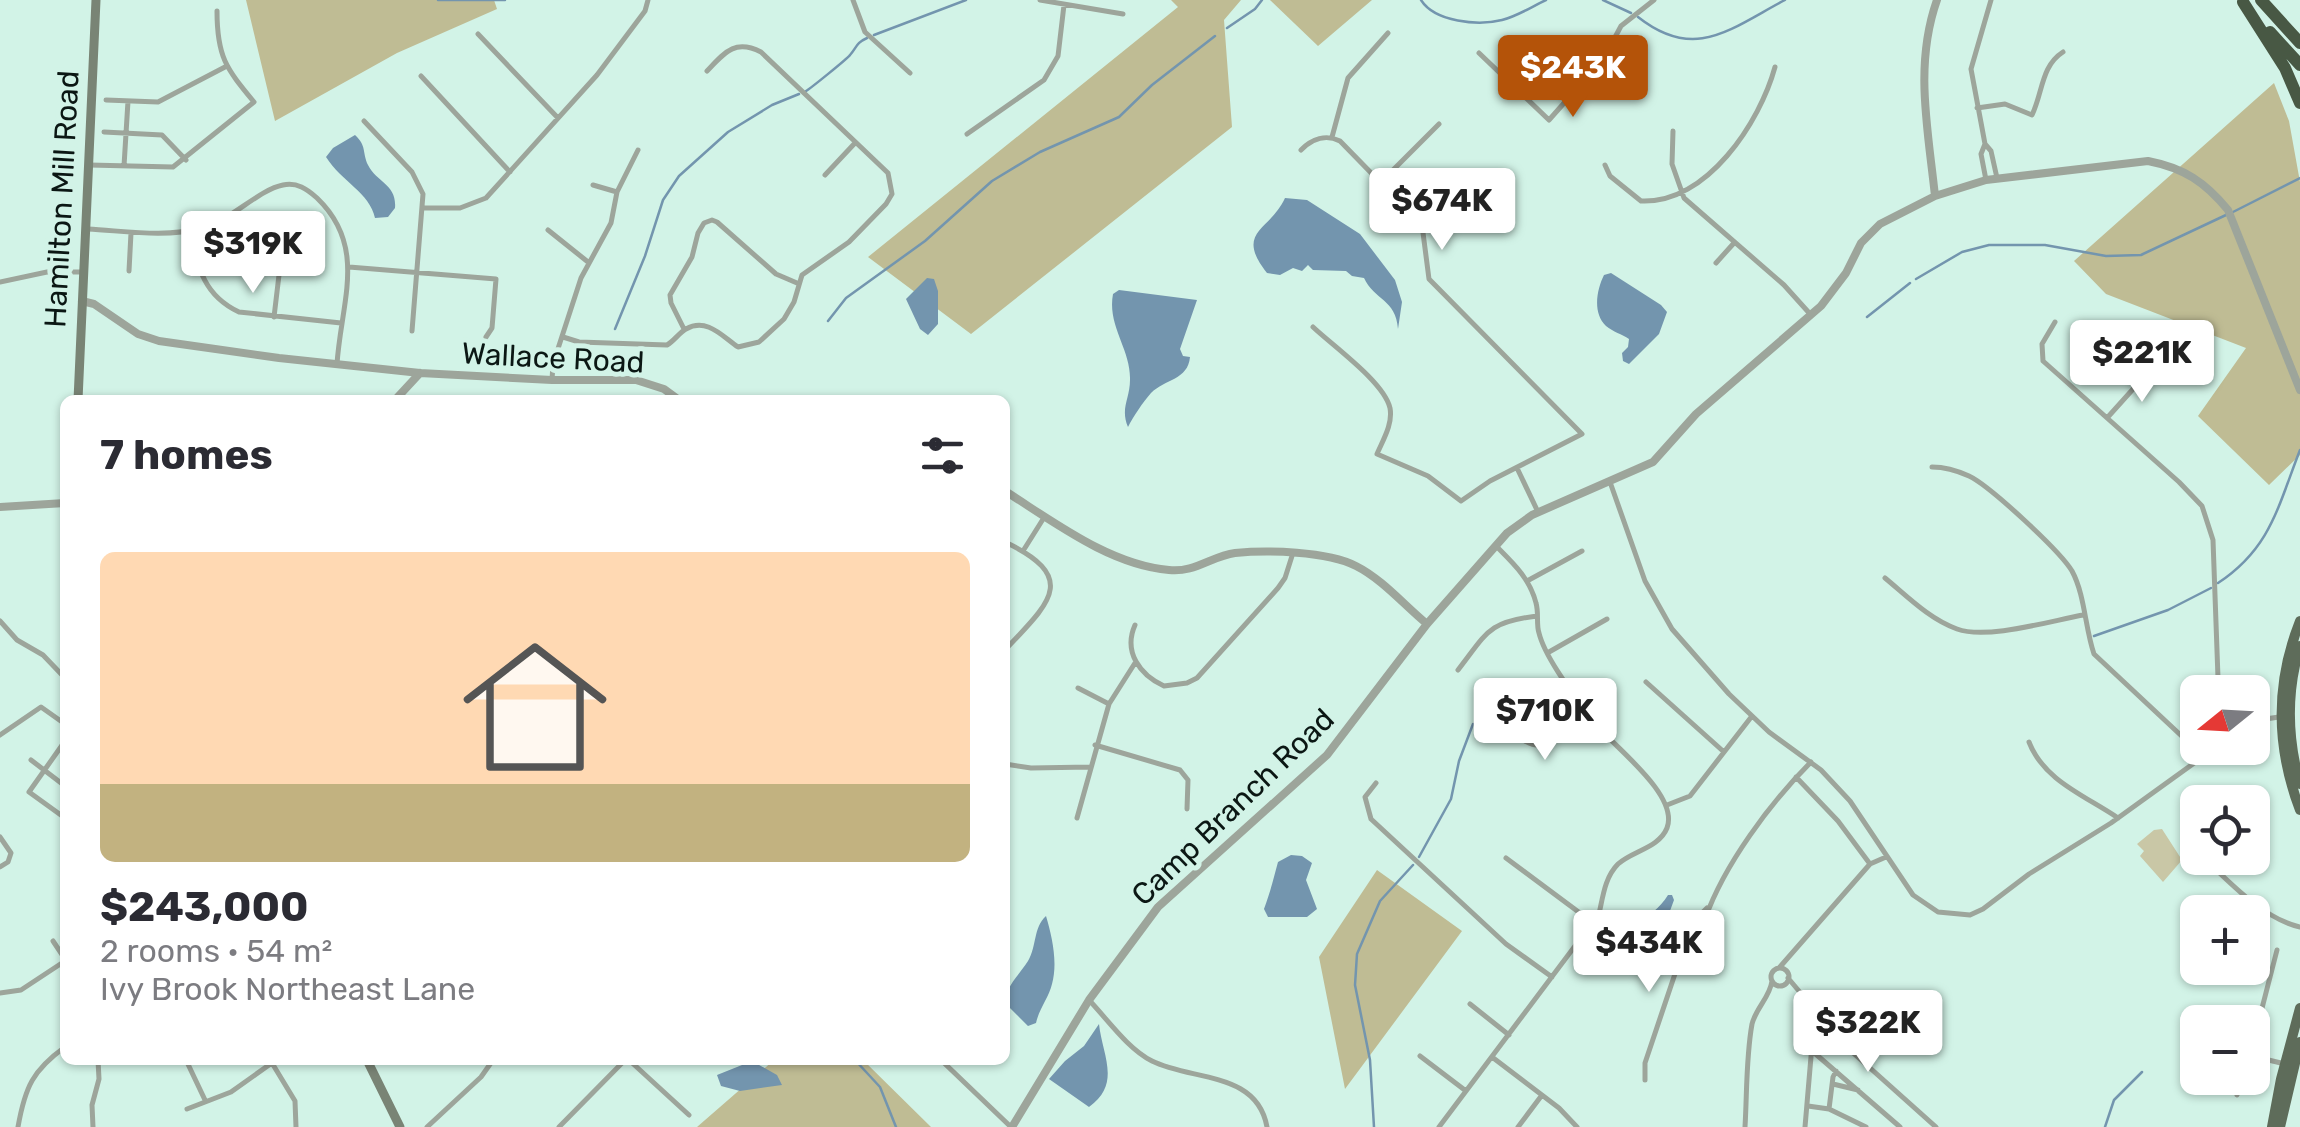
<!DOCTYPE html>
<meta charset="utf-8">
<style>
:root{--surface:#fff;--page:#f7f7f7;--text:#2b2b33;--muted:#7c7c81;--accent:#b45309}
body{margin:0;font-family:Rubik,sans-serif;background:var(--page);color:var(--text);height:100vh;display:flex;flex-direction:column;font-size:38px;white-space:nowrap}
*{box-sizing:border-box;margin:0}
p{font-size:32px;color:var(--muted)}
.icon{flex:none;width:55px;height:55px;fill:none;stroke:currentColor;stroke-width:2;stroke-linecap:round;stroke-linejoin:round}
.map{position:relative;flex:1;overflow:hidden}
.details{position:absolute;left:60px;top:395px;width:950px;height:670px;display:flex;flex-direction:column;background:var(--surface);border-radius:15px;box-shadow:0 2px 8px #0004}
.details>*{flex:none}
.needle{width:65px;rotate:252deg}
.controls{position:absolute;left:2180px;top:675px;display:grid;gap:20px}
.controls a{display:grid;place-items:center;width:90px;height:90px;border-radius:15px;background:var(--surface);box-shadow:0 2px 8px #0004;font-size:50px}
.price{position:absolute;translate:-50% -85px;padding:0 22px;border-radius:10px;background:#fff;color:#222;font-size:32px;line-height:65px;filter:drop-shadow(0 2px 5px #0008)}
.price::after{content:'';position:absolute;left:50%;top:60px;width:30px;height:22px;margin-left:-15px;background:inherit;clip-path:polygon(0 0,100% 0,50% 100%)}
.price.current{background:var(--accent);color:#fff}
ul{padding:0;list-style:none}
li{display:grid;align-content:center;gap:20px;height:530px;padding:0 40px}
li span{display:grid;place-items:center;height:310px;border-radius:15px;color:#555}
li>.icon{margin-inline-start:auto}
span .icon{width:180px;height:180px;fill:#fffc;stroke-width:1}
li b{font-size:42px}
h2{display:flex;justify-content:space-between;align-items:center;height:120px;padding:0 40px;font-size:42px}
.map>svg:first-child{display:block}
</style>
<div class="map">
<svg width="2300" height="1127" viewBox="0 0 2300 1127">
<rect width="100%" height="100%" fill="#d2f3e7"/>
<!-- green -->
<path fill="#c9c7a6" d="M2162 829 2182 860 2163 882 2140 856 2144 851 2137 844 2154 830Z"/>
<!-- forest -->
<path fill="#bfbc94" d="M246 0H494L497 9 397 53 275 121Z
M1171 0H1241L1224 20 1232 127 971 334 868 257 1178 7Z
M1270 0H1372L1318 46Z
M2274 83 2289 121 2300 182V455L2269 485 2198 416 2246 348 2106 294 2074 261Z
M1377 870 1462 931 1345 1089 1319 957Z
M774 1060H863L931 1127H697Z"/>
<!-- water -->
<path fill="#7395ae" d="M355 135C367 146 362 152 368 165 377 183 397 184 395 208L388 217 375 218C370 193 341 181 326 157L333 148Z
M1285 198 1307 200 1360 234 1395 280 1402 302 1398 329C1396 299 1374 300 1364 278L1352 276 1346 271 1313 270 1308 265 1302 271 1293 268 1280 275 1267 273C1234 231 1270 231 1285 198Z
M1611 273 1661 305 1667 312 1659 334 1629 364 1623 361 1622 353 1628 347 1629 339C1622 334 1613 332 1606 326 1592 313 1597 289 1604 275Z
M927 278 934 279 938 291V324L928 335 920 329 906 299Z
M1119 290 1197 300 1180 349 1183 356 1190 357C1188 380 1165 379 1151 393 1143 402 1133 417 1128 427 1120 408 1130 399 1130 380 1131 349 1107 326 1113 294Z
M1291 855 1302 856 1312 863 1306 880 1317 909 1307 917H1268L1264 909C1270 893 1274 877 1278 862Z
M1668 895H1672L1674 900 1649 968 1607 953C1620 925 1652 922 1668 895Z
M1046 916C1052 936 1058 963 1052 984 1049 997 1039 1009 1036 1023L1028 1026 1005 1003C1005 987 1020 974 1028 961 1037 946 1033 928 1046 916Z
M1099 1024C1102 1054 1122 1084 1089 1107L1049 1079 1065 1061 1084 1046Z
M752 1061 777 1075 782 1085 740 1091 721 1086 717 1075Z"/>
<g fill="none" stroke-linecap="round" stroke-linejoin="round">
<!-- stream -->
<path stroke="#7395ae" stroke-width="2.5" d="M438 0H505
M1421 0C1435 22 1478 26 1502 20 1518 16 1531 7 1546 0
M1603 0 1631 13
M1638 17C1695 62 1730 29 1785 0
M1227 28 1255 9 1262 0
M874 35 966 0
M806 91C811 88 847 59 850 55 857 47 856 43 867 38
M2233 212 2300 178
M1916 279 1962 252 1989 245H2045L2106 256 2141 255 2226 215
M1867 317 1910 283
M828 321 846 298 925 241 992 181 1040 152 1119 117 1152 85 1215 36
M615 329 645 256 663 200 679 176 728 132 772 105 799 94
M2218 583C2271 548 2278 506 2300 450
M2094 636 2168 610 2211 588
M1419 857 1451 799 1459 761 1473 724
M855 1060 880 1087 896 1127
M1374 1127 1370 1060 1355 985 1357 954 1380 901 1413 865
M2105 1127 2114 1100 2142 1072"/>
<!-- minor -->
<path stroke="#9da59b" stroke-width="5" d="M853 0 865 32 910 73
M1040 0 1123 14
M478 34 558 118
M1572 50 1594 70
M1479 53 1549 120 1604 58 1621 26 1654 0
M421 76 510 172
M106 100 158 102 225 67
M1977 108 2005 104 2032 115C2043 92 2041 66 2063 52
M364 121 412 172 423 194 412 331
M1673 131 1672 164 1684 198 1784 285 1811 315
M104 132 162 135 186 160
M967 134 1044 80 1058 56 1064 5
M1332 137 1348 78 1388 33
M1985 144 1971 69 1991 0
M1301 150C1312 139 1326 134 1340 141L1422 225 1429 279 1582 434 1490 481 1461 501 1428 476 1377 454C1383 440 1393 424 1390 408 1384 382 1333 346 1313 327
M89 165 173 167 254 102C226 68 217 57 217 11
M1605 165 1610 176 1641 201C1707 204 1760 122 1775 67
M124 166 128 101
M825 175 855 143
M1986 180 1981 154 1985 144 1991 151 1997 178
M1381 182 1439 124
M593 185 617 192
M425 208H460L486 198 597 75 645 11 648 0
M88 229C126 231 165 238 202 228 232 220 258 190 283 185 297 182 307 189 317 198 368 247 341 302 337 364
M548 230 588 262
M190 231C198 267 203 295 239 312L341 323
M1716 263 1734 243
M349 267 496 279 492 328 486 337
M129 271 131 233
M0 282 47 272H84
M274 317 279 275
M2055 322 2042 344 2043 361 2179 482 2202 506 2213 540 2218 678 2225 692
M684 329 671 303 670 295 692 257 698 233 704 223 712 220 717 222 776 274 797 283
M563 337 579 342 667 345C674 341 680 332 686 329 707 317 723 337 738 347L759 342 784 319 794 302 802 275 849 242 886 204 892 194 888 173 761 52C735 39 725 52 707 71
M552 380 553 364 581 278 611 223 617 192 638 150
M2107 418 2152 368
M1932 467C1944 467 1958 471 1969 476 1990 486 2060 551 2072 571 2085 595 2085 628 2094 654L2203 756
M1517 468 1538 512
M1610 482 1645 581 1672 629 1729 694 1769 732 1821 770 1850 801 1913 895 1938 912 1970 915 1983 909 2029 874 2111 823 2215 748
M1005 542C1081 578 1048 604 1005 650
M1023 551 1045 516
M1885 578C1907 596 1929 619 1957 629 1987 640 2050 621 2083 615
M1527 581 1582 551
M0 621 17 640 43 655 65 678
M1135 625C1123 652 1140 675 1164 686L1187 683 1197 678 1278 588 1285 578 1292 556
M1549 652 1607 619
M1458 670C1487 633 1487 622 1537 616
M1646 682 1724 752
M1078 688 1109 704
M2252 721 2279 717
M1503 723C1542 762 1550 744 1587 714
M0 735 41 707 65 724
M65 741 29 792 65 818
M2029 742C2044 781 2086 796 2118 818
M1095 745 1180 770 1188 780 1187 809
M31 760 65 786
M1005 764 1031 768 1090 767
M1796 777 1838 821 1870 864
M1376 783 1365 797 1371 819 1506 944 1552 977
M1667 805 1690 796 1752 716
M1077 818 1109 704 1135 663
M0 837 11 853 8 862 0 867
M1506 858 1592 922
M2204 858C2230 883 2264 919 2300 927
M1707 908 1700 915 1699 923 1705 919C1724 865 1770 803 1811 762
M53 941 65 959
M1779 968 1870 864 1886 857
M1771 977a9 9 0 1 1 18 0a9 9 0 1 1-18 0Z
M1788 978 1804 997 1813 1017 1936 1127
M0 993 21 990 65 961
M1804 997 1817 994 1823 998 1822 1010 1813 1017
M1089 1000C1108 1020 1128 1049 1152 1061 1192 1081 1257 1071 1267 1127
M1470 1004 1509 1035
M2252 1047 2277 950
M1811 1050 1900 1127
M1420 1056 1466 1091
M2252 1056 2285 1064
M1492 1057 1559 1108 1577 1127
M186 1060 205 1100
M629 1060 689 1115
M941 1060 1011 1127
M272 1063 295 1101 296 1127
M1645 1080V1063L1681 956 1699 923
M1833 1084 1858 1090
M2237 1095 2243 1078
M1808 1106 1829 1109 1866 1127
M187 1109 231 1092 276 1060
M1829 1109 1833 1077 1836 1071
M18 1127C25 1087 33 1070 65 1047
M93 1127 92 1105 99 1079 98 1060
M427 1127 481 1077 493 1060
M559 1127 625 1060
M1439 1127 1599 914C1603 896 1605 877 1618 864 1632 851 1659 848 1667 828 1680 794 1610 744 1591 719 1576 698 1545 658 1539 633 1536 624 1539 613 1536 603 1530 579 1514 564 1497 547
M1518 1127 1542 1095
M1745 1127C1747 1093 1746 1057 1752 1024 1756 1008 1770 997 1772 981
M1805 1127 1812 1045 1825 1029"/>
<!-- tertiary -->
<path stroke="#9da59b" stroke-width="8" d="M1935 196C1928 129 1914 65 1937 0
M82 301 94 304 138 334 159 341 279 358 420 373 552 380H636L664 389 679 400
M395 400 420 373
M1005 491C1054 522 1110 565 1169 570 1194 573 1212 556 1235 553 1267 550 1327 551 1356 566 1382 579 1404 605 1427 624
M0 507 65 503
M1012 1127 1089 1000 1158 907 1327 755 1427 624 1507 533 1532 515 1653 462 1696 414 1821 306 1846 273 1861 243 1880 224 1935 196 1986 180 2148 161C2184 168 2205 182 2228 210L2300 390"/>
<!-- secondary -->
<path stroke="#798475" stroke-width="9" d="M78 400 96 0
M367 1060 400 1127"/>
<!-- primary -->
<path stroke="#5e6c5a" stroke-width="10" d="M2300 621C2275 684 2276 747 2300 810
M2300 646C2286 692 2287 738 2300 784
M2272 1127 2281 1079 2300 1008
M2280 1127 2300 1042"/>
<!-- motorway -->
<path stroke="#485844" stroke-width="12" d="M2261 0 2300 43
M2243 2 2285 68 2300 103
M2270 32 2300 65"/>
</g>
<g text-anchor="middle" stroke-width="10" stroke-linejoin="round" paint-order="stroke">
<!-- street labels -->
<g font-size="30" fill="#0b1714" stroke="#d2f3e7">
<text transform="translate(62 199) rotate(-87)" y="10">Hamilton Mill Road</text>
<text transform="translate(553 358) rotate(3)" y="10">Wallace Road</text>
<text transform="translate(1233 807) rotate(-44)" y="10">Camp Branch Road</text>
</g>
</g>
</svg>
<div class="controls">
<a><svg class="needle" viewBox="-14 -14 28 28"><path d="M0-13l5 13h-10z" fill="#e53935"/><path d="M0 13l5-13h-10z" fill="#7c7c81"/></svg></a>
<a><svg class="icon" aria-label="locate" viewBox="0 0 24 24"><circle cx="12" cy="12" r="6"/><path d="M12 2v4M12 18v4M2 12h4M18 12h4"/></svg></a>
<a>+</a>
<a>−</a>
</div>
<b class="price current" style="left:1573px;top:120px">$243K</b>
<b class="price" style="left:1442px;top:253px">$674K</b>
<b class="price" style="left:253px;top:296px">$319K</b>
<b class="price" style="left:2142px;top:405px">$221K</b>
<b class="price" style="left:1545px;top:763px">$710K</b>
<b class="price" style="left:1649px;top:995px">$434K</b>
<b class="price" style="left:1868px;top:1075px">$322K</b>
<section class="details">
<h2>7 homes<svg class="icon" aria-label="filters" viewBox="0 0 24 24"><path d="M4 7h16M4 17h16"/><circle cx="9" cy="7" r="2"/><circle cx="15" cy="17" r="2"/></svg></h2>
<ul>
<li><span style="background:linear-gradient(#ffd9b3 75%,#c2b280 0)"><svg class="icon" aria-label="home" viewBox="0 0 24 24"><path d="M3 11l9-7 9 7M6 9v11h12V9"/></svg></span><div><b>$243,000</b><p>2 rooms · 54 m²</p><p>Ivy Brook Northeast Lane</p></div></li>
</ul>
</section>
</div>
